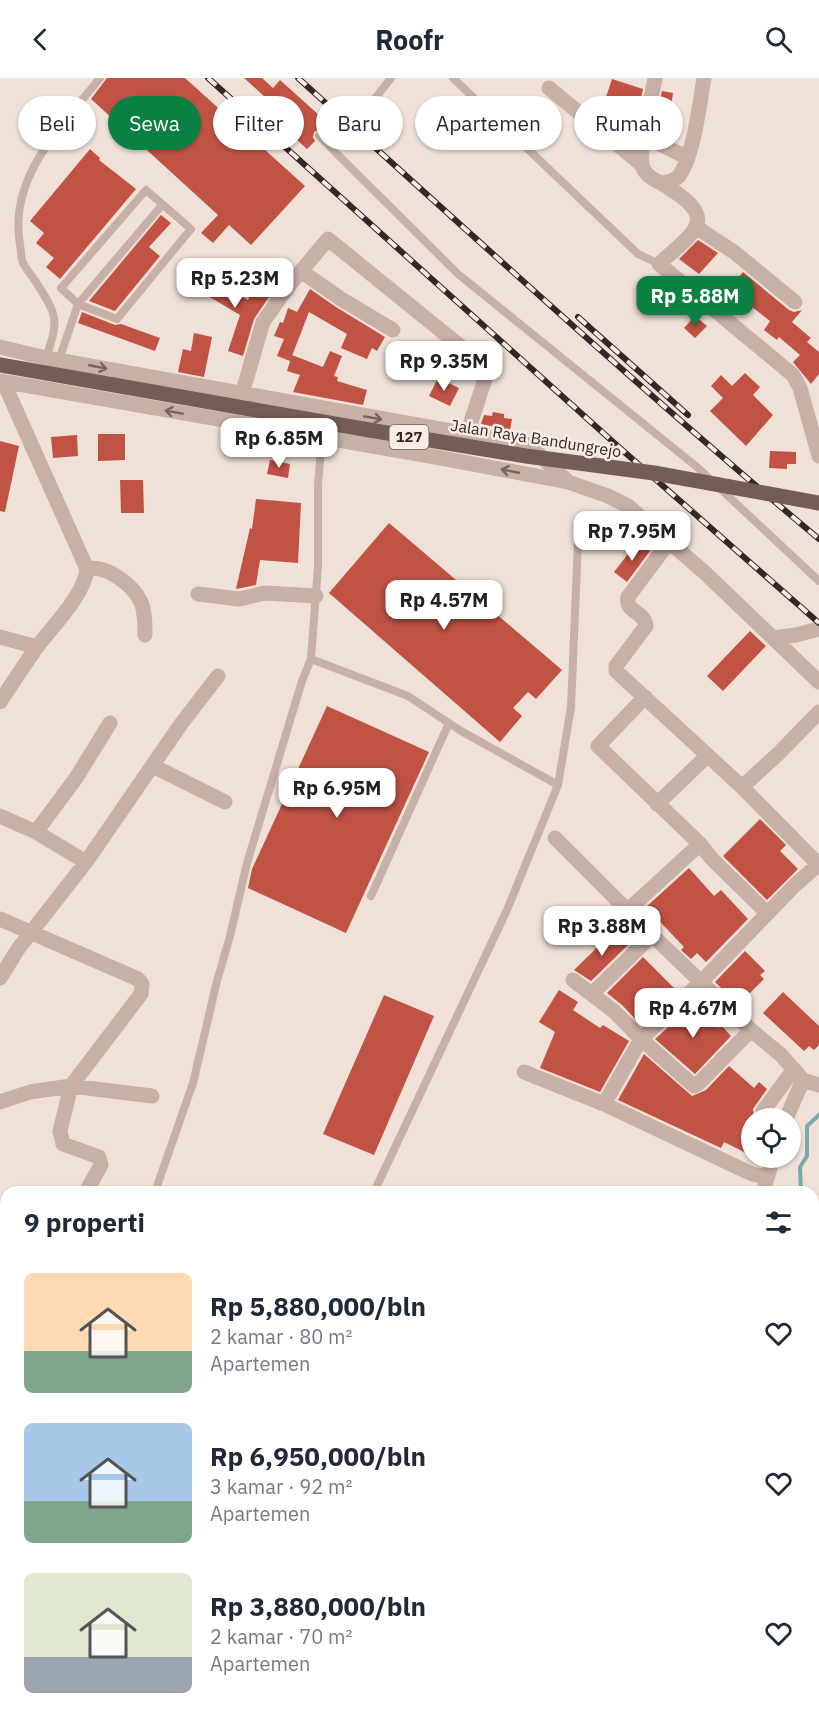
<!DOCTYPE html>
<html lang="id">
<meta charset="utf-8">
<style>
:root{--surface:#fff;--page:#f2f2f3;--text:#1f2937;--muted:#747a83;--accent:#0b8043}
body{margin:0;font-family:"IBM Plex Sans",sans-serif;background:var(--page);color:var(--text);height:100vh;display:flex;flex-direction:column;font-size:22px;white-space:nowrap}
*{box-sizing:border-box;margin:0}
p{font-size:20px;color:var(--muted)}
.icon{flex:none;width:33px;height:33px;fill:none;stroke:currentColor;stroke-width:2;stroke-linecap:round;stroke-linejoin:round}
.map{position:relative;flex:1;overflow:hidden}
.details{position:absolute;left:0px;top:1108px;width:819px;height:536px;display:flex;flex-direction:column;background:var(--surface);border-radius:18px 18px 0 0;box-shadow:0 2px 4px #0004}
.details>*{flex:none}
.guide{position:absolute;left:18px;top:18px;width:783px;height:54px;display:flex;gap:12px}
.controls{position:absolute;left:741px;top:1030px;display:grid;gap:12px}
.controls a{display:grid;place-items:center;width:60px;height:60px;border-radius:50%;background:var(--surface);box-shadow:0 2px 4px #0004;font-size:30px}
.price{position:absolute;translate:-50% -51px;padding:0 14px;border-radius:12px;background:#fff;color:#222;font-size:20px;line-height:39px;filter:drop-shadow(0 2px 3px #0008)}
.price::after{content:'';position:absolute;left:50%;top:36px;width:18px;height:14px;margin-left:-9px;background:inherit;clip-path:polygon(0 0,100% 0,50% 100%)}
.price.on{background:var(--accent);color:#fff}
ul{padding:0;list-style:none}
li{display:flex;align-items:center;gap:18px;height:150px;padding:0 24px}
li span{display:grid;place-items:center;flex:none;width:168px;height:120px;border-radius:9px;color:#555}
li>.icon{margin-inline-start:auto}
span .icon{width:72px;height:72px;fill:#fffc;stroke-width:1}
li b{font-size:26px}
h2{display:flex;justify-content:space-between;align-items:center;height:72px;padding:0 24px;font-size:26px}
.pill{padding:0 21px;border-radius:27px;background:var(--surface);box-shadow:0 2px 4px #0004;font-size:21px;line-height:54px}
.pill.on{background:var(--accent);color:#fff}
header{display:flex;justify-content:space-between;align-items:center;height:78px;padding:0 24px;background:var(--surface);font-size:27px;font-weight:800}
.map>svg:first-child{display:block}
</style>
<header><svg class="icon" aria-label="back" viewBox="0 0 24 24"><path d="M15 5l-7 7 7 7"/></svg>Roofr<svg class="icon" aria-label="search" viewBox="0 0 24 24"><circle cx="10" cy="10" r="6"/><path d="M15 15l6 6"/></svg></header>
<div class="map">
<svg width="819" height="1643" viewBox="0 0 819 1643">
<rect width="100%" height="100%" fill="#f0e1d8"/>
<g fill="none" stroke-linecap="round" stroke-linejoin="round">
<!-- stream -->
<path stroke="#78aba7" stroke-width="4" d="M801 1114 800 1089 807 1078V1048L819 1037
M813 1275 818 1296 819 1322
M813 1381 819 1376
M692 1643 693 1638"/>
</g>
<!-- building -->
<path fill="#c15345" d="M107 0H185L305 108 251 167 229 147 213 165 201 155 218 137 91 21Z
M244 0H262L273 10 280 2 330 47 324 54 318 52 314 54 313 59 315 63 307 71 258 27 265 19Z
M612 1 643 11 639 30 606 19Z
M662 13 673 15 667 57 654 52Z
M594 28 627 48 621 57 591 32Z
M90 71 100 80 99 82 136 111 60 201 46 189 54 180 36 165 44 155 30 143Z
M161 137 171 145 149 169 160 178 115 233 89 223Z
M698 162 718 175 699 196 679 181Z
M743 194 789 232 794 234 802 232 792 244 811 260 807 264 819 274V296L811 306 793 284 800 277 779 259 777 262 764 252 770 243 739 219 731 227 722 219Z
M201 195 248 222 253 211 269 219 254 241 243 278 228 273 240 237 193 209Z
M310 211 336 229 385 259 377 273 372 270 367 281 341 270 347 256 309 234 290 283 277 278 284 261 274 258 280 244 283 245 288 230 297 234Z
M82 234 115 247 121 246 160 260 155 273 78 245Z
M695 238 707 248 695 260 684 250Z
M194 255 212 259 204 299 178 294 183 271 191 273Z
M330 273 342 278 334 298 338 299 337 303 367 312 363 327 293 314 300 297 287 293 292 277 323 289Z
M745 295 760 309 753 317 773 337 746 368 710 333 723 320 711 308 721 297 732 308Z
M438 300 459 310 450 328 429 318Z
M493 334 504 336V340L512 341 510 352 481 346 484 337 492 338Z
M98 356H125V382L98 383Z
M77 357 78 378 53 380 51 359Z
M0 363 19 368 5 434 0 433Z
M770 373 796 374V386H787V391L769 390Z
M270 382 290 386 288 400 267 396Z
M120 402H143L144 435H121Z
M256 421 301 425 298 485 260 482 256 507 236 511 250 450 252 451Z
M389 445 562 592 536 621 528 614 513 630 522 638 500 664 329 515Z
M638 463 650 473 627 504 614 494Z
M750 553 766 568 723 613 707 598Z
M327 628 429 674 346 855 248 810 252 791Z
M760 741 786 767 780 773 798 791 767 822 723 778Z
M689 790 714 818 721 812 748 841 706 884 697 875 691 881 681 872 684 869 646 829Z
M614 853 628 867 591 903 574 892Z
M745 873 765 893 760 897 764 901 744 921 746 923 741 929 715 904Z
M643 879 677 913 641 947 622 927 607 915Z
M559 912 578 924 573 932 600 950 603 947 629 963 600 1014 540 990 555 954 539 944Z
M783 914 819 948V967L814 972 809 968 804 973 763 935Z
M384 917 434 938 374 1077 323 1056Z
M695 925 718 950 721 947 731 958 695 996 655 961Z
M644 976 692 1018 706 1012 729 988 754 1010 759 1004 767 1011 753 1031 754 1036 758 1041H752V1044L742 1056 752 1061V1078L724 1064 721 1070 618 1022Z"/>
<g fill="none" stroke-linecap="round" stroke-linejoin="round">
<!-- lane -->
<path stroke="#c7b0a5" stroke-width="8" d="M453 0 638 176 659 186
M370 27 391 0
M319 58 458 196 697 389 819 503
M146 112 191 151 117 241 78 226 61 210Z
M46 280C59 241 58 239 36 204 32 198 26 191 23 185 21 180 21 172 20 167 8 99 61 49 100 0
M59 282 78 226 162 127
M311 581 408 618 461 653 558 707 571 629 578 464
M371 818 449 645
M155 1114 193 1005 217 903 230 858 247 785 302 603 311 581 318 488V407L322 360
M374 1114 507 832 558 707"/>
<!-- street -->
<path stroke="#c7b0a5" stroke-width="15" d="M655 0C652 19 637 73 643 90 646 98 654 102 661 105 667 104 673 104 678 99 693 82 700 24 704 0
M549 10 642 87
M644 58 688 80
M661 105C720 140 699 150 659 186L793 297 800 310 819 378
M696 149 734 174 795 224
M301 193 341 221 393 252
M0 269 46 280 529 367 568 404
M0 303 441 380 568 404 608 418 628 428 704 494 819 604
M242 316 263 244 287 210 328 161 481 285 487 295 467 356
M669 464 628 519C624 534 645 533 646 548L616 588V593L742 709 819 787
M87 491C106 486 133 507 141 524 145 534 145 546 145 557
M198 516 239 521 265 515 316 518
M0 559 37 569
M773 560 796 557 819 551
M645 619 598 668 700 766 712 781 767 835
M0 624C12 606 24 587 37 569 52 549 85 516 87 491L3 303
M153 688 225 724
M742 709 779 675 819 634
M657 726 707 678
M0 738 36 754 86 784
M36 754 76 700 110 645
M555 760 652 857 751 952 781 977 803 1002 819 1007
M627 833 700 766
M0 841 138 901 142 906 141 916 71 1008 60 1053 63 1066 99 1079 101 1087 86 1114
M0 900 18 871 86 784 181 646 218 598
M573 902 615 934 641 961 694 1008 699 1005 751 952
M592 916 652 857
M524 994 604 1026 752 1096 767 1099
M0 1024 30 1014 71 1008 152 1018
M604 1026 641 961 702 903 795 807 818 787
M763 1033 794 991
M786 1041 803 1002
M763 1114 773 1080
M813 1187 819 1190
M0 1254 6 1245
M0 1458 6 1459
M813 1514 819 1517
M813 1597 819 1600"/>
<defs>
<path id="rail" d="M208 0 621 371 819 545
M298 0C470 155 641 312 819 461
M578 239 688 337"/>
</defs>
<!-- rail casing -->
<use href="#rail" stroke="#332826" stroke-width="6"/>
<!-- rail -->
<use href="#rail" stroke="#f8ece4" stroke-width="4" stroke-dasharray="11" stroke-linecap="butt"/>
<!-- primary-bridge -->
<path stroke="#745d57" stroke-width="15" d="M0 287 369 352 526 378 654 395 819 425"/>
</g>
<!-- one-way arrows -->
<defs><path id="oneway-shaft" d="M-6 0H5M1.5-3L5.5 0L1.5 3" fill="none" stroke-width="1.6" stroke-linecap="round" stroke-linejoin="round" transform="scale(1.5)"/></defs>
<g stroke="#76655f">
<use href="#oneway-shaft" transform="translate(98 289) rotate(11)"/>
<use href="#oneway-shaft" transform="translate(174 334) rotate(-170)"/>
<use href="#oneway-shaft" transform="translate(373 340) rotate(10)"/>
<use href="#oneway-shaft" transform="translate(510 393) rotate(-169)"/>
</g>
<g text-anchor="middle" stroke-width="5" stroke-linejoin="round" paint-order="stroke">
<!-- shield labels -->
<rect fill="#f8ece4" stroke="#6e635f" stroke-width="1.5" x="389.5" y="347" width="39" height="24" rx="4.5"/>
<g font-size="15" font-weight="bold" fill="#332826">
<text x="409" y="364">127</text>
</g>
<!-- street labels -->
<g font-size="16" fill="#332826" stroke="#f8ece4">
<text transform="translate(536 360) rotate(9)" y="6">Jalan Raya Bandungrejo</text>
</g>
</g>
</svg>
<div class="controls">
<a><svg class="icon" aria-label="locate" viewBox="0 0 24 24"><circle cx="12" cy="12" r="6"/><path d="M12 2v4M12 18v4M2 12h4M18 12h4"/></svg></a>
</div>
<b class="price" style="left:235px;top:231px">Rp 5.23M</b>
<b class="price on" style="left:695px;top:249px">Rp 5.88M</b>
<b class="price" style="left:444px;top:314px">Rp 9.35M</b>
<b class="price" style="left:279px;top:391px">Rp 6.85M</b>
<b class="price" style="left:632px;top:484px">Rp 7.95M</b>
<b class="price" style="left:444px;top:553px">Rp 4.57M</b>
<b class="price" style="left:337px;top:741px">Rp 6.95M</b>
<b class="price" style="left:602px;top:879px">Rp 3.88M</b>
<b class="price" style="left:693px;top:961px">Rp 4.67M</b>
<div class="guide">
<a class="pill">Beli</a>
<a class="pill on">Sewa</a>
<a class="pill">Filter</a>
<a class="pill">Baru</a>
<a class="pill">Apartemen</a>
<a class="pill">Rumah</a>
</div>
<section class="details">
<h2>9 properti<svg class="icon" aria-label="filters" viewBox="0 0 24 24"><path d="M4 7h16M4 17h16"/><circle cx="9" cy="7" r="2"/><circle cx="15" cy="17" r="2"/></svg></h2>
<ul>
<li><span style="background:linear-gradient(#ffd9b3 65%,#7fa58c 0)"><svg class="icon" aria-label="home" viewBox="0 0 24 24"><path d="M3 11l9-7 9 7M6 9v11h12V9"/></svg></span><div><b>Rp 5,880,000/bln</b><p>2 kamar · 80 m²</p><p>Apartemen</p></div><svg class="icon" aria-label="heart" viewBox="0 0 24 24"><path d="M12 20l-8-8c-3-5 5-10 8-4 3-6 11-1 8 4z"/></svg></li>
<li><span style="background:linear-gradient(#a9c7e8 65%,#7fa58c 0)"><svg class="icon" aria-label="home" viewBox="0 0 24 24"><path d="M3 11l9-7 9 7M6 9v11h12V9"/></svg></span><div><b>Rp 6,950,000/bln</b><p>3 kamar · 92 m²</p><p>Apartemen</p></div><svg class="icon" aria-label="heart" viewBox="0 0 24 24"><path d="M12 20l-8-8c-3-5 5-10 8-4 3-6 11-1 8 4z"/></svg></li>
<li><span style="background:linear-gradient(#dfe7d0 70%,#9aa5b1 0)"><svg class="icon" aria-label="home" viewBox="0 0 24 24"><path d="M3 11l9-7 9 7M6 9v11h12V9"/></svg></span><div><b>Rp 3,880,000/bln</b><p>2 kamar · 70 m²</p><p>Apartemen</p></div><svg class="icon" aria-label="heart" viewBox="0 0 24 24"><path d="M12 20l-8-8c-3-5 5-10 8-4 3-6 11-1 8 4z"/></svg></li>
</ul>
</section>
</div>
